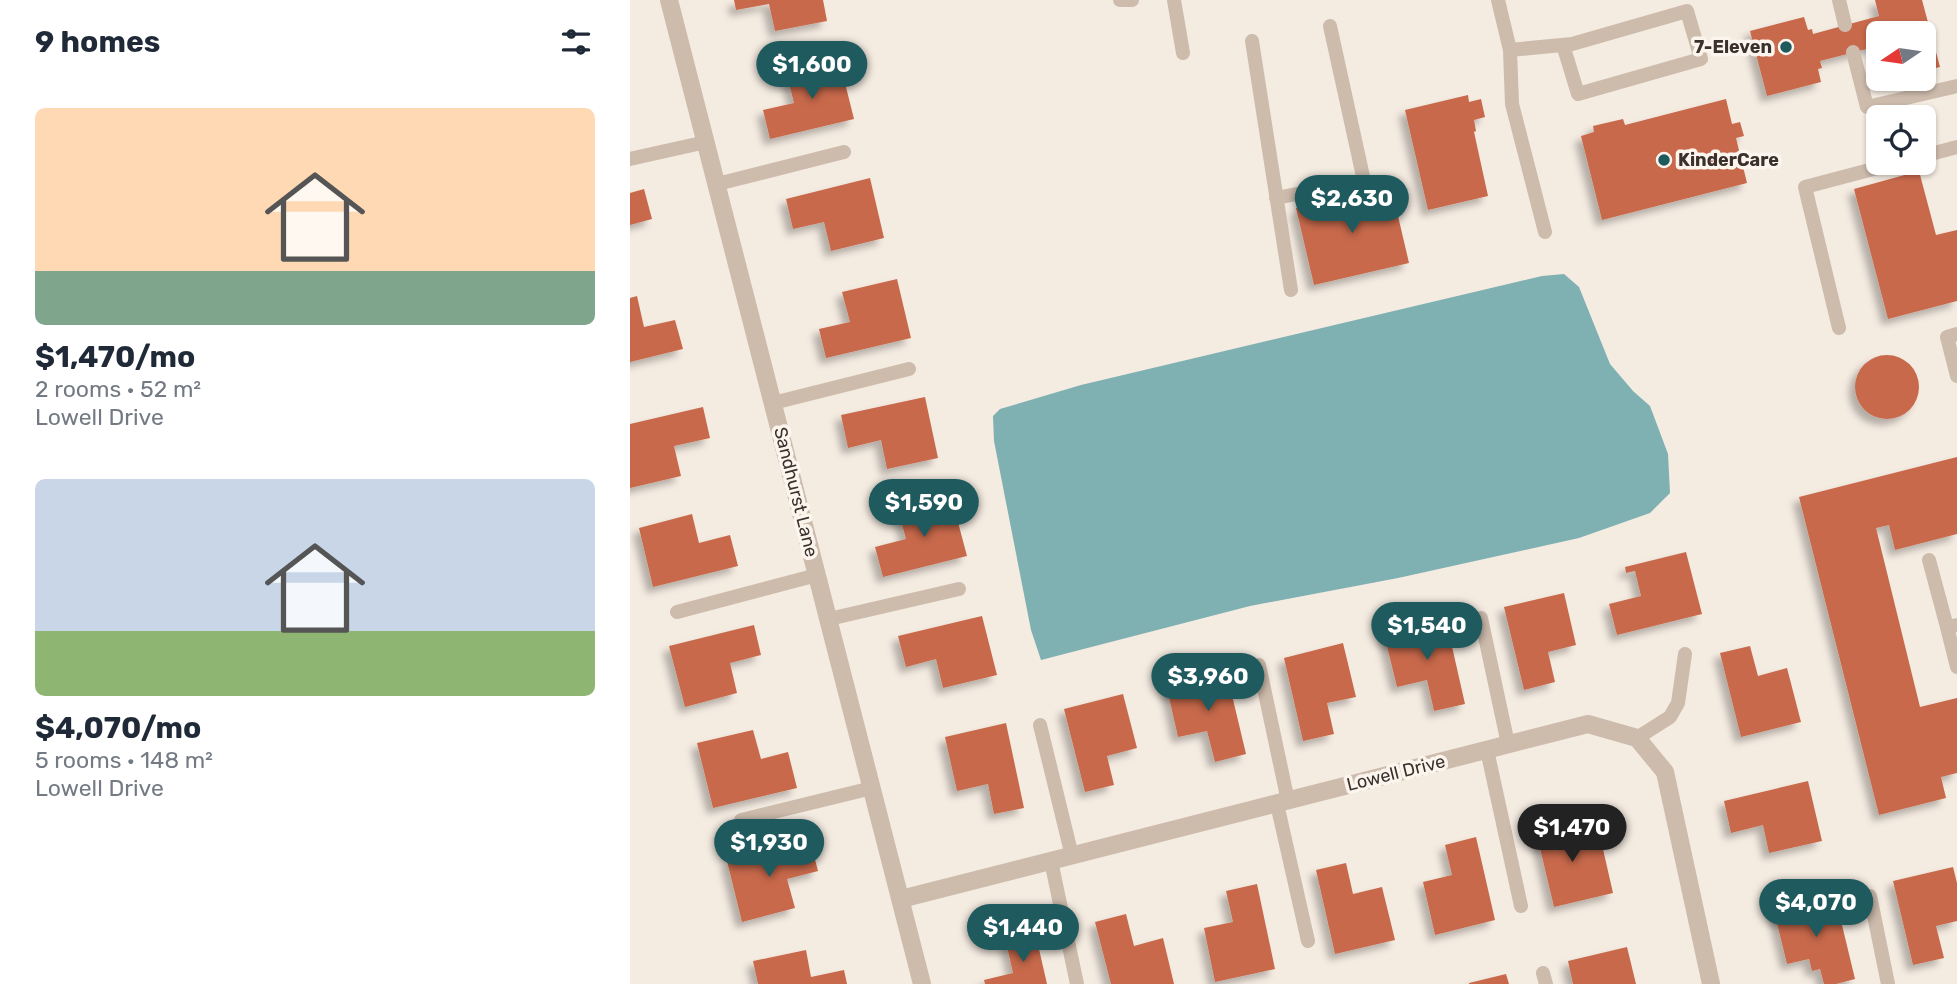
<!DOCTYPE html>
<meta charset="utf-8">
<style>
:root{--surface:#fff;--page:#f2f2f3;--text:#1f2937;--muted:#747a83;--accent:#1f5a5e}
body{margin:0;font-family:Rubik,sans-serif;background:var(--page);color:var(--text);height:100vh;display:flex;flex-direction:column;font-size:26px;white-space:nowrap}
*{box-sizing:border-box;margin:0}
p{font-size:23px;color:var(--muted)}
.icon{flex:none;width:38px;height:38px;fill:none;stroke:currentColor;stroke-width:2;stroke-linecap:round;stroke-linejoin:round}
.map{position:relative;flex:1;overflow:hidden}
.drawer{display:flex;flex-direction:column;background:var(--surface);width:630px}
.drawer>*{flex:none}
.needle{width:46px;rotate:257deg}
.buttons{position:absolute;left:1236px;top:21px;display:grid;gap:14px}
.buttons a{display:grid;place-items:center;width:70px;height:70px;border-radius:10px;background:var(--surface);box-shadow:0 2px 5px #0004;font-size:35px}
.price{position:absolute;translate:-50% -60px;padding:0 16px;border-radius:24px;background:var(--accent);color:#fff;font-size:23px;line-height:46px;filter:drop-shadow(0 2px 4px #0008)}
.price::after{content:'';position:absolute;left:50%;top:42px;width:21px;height:16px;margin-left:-10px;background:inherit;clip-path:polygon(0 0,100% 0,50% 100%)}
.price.selected{background:#222;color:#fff}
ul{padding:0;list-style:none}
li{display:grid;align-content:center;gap:14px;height:371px;padding:0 35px}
li span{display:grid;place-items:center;height:217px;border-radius:10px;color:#555}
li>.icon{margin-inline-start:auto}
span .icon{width:126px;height:126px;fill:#fffc;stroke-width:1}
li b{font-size:30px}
h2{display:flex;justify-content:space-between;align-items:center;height:84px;padding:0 35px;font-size:30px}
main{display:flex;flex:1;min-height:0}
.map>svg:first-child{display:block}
</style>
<main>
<section class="drawer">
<h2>9 homes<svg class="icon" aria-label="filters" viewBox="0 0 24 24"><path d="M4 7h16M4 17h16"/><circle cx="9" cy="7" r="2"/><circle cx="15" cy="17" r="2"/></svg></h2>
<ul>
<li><span style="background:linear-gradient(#ffd9b3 75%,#7fa58c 0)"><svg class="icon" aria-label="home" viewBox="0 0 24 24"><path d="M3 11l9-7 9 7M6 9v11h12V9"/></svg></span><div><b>$1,470/mo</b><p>2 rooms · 52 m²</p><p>Lowell Drive</p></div></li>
<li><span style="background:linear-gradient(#c9d6e8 70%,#8fb573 0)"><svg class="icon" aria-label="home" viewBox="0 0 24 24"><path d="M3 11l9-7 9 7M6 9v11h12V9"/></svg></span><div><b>$4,070/mo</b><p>5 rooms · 148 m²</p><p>Lowell Drive</p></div></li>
</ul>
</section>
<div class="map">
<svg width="1327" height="984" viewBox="0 0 1327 984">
<defs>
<filter id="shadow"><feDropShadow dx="-6" dy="6" stdDeviation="3.5" flood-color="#0004"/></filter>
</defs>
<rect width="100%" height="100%" fill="#f4ebe1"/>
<!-- water -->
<path fill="#7fb0b2" d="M934 274 949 287 980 364 1003 391 1020 406 1038 454 1040 493 1020 513 949 538 768 578 620 606 411 660 401 630 364 441 363 416 370 409 451 385 912 276Z"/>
<!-- building -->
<path fill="#c8694b" filter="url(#shadow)" d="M104 0H193L197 21 145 31 139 4 106 10Z
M1245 0H1292L1310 67 1293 71V33H1248V46L1190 61 1192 68 1188 69 1191 82 1137 96 1120 31 1174 17 1178 30 1182 29 1183 34 1249 16Z
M209 59 224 119 140 139 133 110 164 103 156 71Z
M838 95 839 102 851 99 855 117 844 120 846 131 844 132 858 196 798 210 775 110Z
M1096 99 1102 124 1110 122 1114 136 1106 138 1117 183 972 220 951 136 964 132 963 126 993 119 995 125Z
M1289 171 1306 235 1327 230V301L1258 319 1224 189Z
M240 178 254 238 201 251 194 222 163 229 156 199Z
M761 186 779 263 684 285 666 208Z
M14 189 22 219 0 225V193Z
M267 279 281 338 196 358 189 329 220 322 212 292Z
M7 296 14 327 45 320 53 349 0 362V298Z
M1225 387a32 32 0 1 1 64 0a32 32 0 1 1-64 0Z
M295 397 308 458 257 469 251 440 218 448 211 415Z
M73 407 80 438 44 446 51 476 0 488V424Z
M1327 457V534L1265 550 1259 525 1246 528 1290 707 1327 698V773L1311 777 1316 798 1249 815 1169 497Z
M321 496 337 556 253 577 245 547 276 539 268 510Z
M62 514 69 543 100 535 108 566 23 587 9 528Z
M1056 552 1072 614 987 635 979 604 1011 596 1005 571 996 573 995 567Z
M934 593 946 645 918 652 925 682 894 690 874 607Z
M352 616 367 675 313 688 306 659 276 667 268 636Z
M816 620 835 704 804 711 797 680 767 687 754 634Z
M124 625 131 655 100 663 107 693 55 707 39 646Z
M713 643 726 697 697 703 704 734 673 741 654 658Z
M1120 646 1128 676 1157 668 1171 722 1111 737 1090 653Z
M596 670 616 754 585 762 577 731 548 737 536 684Z
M493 694 507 748 477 756 484 785 455 792 434 709Z
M376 723 394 808 364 814 358 784 327 791 315 737Z
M123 730 131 759 158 752 167 788 83 808 67 743Z
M1178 781 1192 841 1139 853 1133 825 1101 833 1094 801Z
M934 816 940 843 970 836 983 893 924 907 904 823Z
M846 837 865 920 805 935 793 882 822 875 815 845Z
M180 840 188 871 157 879 165 908 112 922 97 861Z
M716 863 723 894 752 887 765 940 705 954 686 870Z
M1323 867 1327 883V921L1306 926 1314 958 1283 965 1263 881Z
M627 884 645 969 585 982 574 928 603 922 596 891Z
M1205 896 1225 979 1206 984H1194L1190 969 1182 971 1179 959 1157 964 1144 911Z
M496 914 504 946 533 938 544 984H481L465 922Z
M406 936 417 984H355L354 980 383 973 376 942Z
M997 947 1006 984H943L938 961Z
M176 950 181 977 214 970 217 984H128L123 961Z
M876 974 879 984H839V983Z"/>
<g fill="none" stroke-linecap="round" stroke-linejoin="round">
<!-- service -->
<path stroke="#cdbbac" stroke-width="14" d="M490 0H502
M544 0 553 53
M868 0 880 50 882 104 915 232
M1209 0 1215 25
M622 41 661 290
M880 50 942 44 1057 11 1071 59 948 94 933 45
M1223 52 1237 107 1327 86
M1293 156 1327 147
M0 159 76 142
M87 184 214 152
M646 198 734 181 700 26
M1209 328 1175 187 1266 163
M1327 334 1317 337 1327 376
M143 403 279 369
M1299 560 1317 627
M47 612 187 575
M851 618 878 744
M199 619 329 589
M1327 625 1317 627 1327 667
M629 665 658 801
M410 725 442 856
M1007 738 1040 717 1048 703 1055 654
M857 750 891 906
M647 804 678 941
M111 820 242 788
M421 861 447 984
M1240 896 1258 984
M913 973 916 984"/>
<!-- minor -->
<path stroke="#cdbbac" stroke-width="18" d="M39 0 292 984
M271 899 958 724 1007 738 1035 772 1081 984"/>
</g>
<!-- markers -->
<g fill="#1f5a5e" stroke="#fbf5ee" stroke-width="2.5">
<circle cx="1156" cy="47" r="7"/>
<circle cx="1034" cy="160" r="7"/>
</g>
<g text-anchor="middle" stroke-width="7" stroke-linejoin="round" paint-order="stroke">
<!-- poi labels -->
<g font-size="18" font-weight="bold" fill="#3b302b" stroke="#fbf5ee" text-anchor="end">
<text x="1142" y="53">7-Eleven</text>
<text x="1048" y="166" text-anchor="start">KinderCare</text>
</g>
<!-- street labels -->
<g font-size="18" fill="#3b302b" stroke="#fbf5ee">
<text transform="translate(166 492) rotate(76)" y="6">Sandhurst Lane</text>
<text transform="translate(766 773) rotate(-14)" y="6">Lowell Drive</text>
</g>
</g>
</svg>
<div class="buttons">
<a><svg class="needle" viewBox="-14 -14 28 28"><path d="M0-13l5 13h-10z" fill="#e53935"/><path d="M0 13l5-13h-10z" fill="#747a83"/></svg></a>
<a><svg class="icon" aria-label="locate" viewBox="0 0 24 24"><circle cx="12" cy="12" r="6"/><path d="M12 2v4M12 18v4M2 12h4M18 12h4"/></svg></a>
</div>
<b class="price" style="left:182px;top:101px">$1,600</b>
<b class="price" style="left:722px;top:235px">$2,630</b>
<b class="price" style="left:294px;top:539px">$1,590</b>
<b class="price" style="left:797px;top:662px">$1,540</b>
<b class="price" style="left:578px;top:713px">$3,960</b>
<b class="price selected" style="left:942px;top:864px">$1,470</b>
<b class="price" style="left:139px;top:879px">$1,930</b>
<b class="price" style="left:1186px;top:939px">$4,070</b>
<b class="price" style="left:393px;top:964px">$1,440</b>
</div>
</main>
